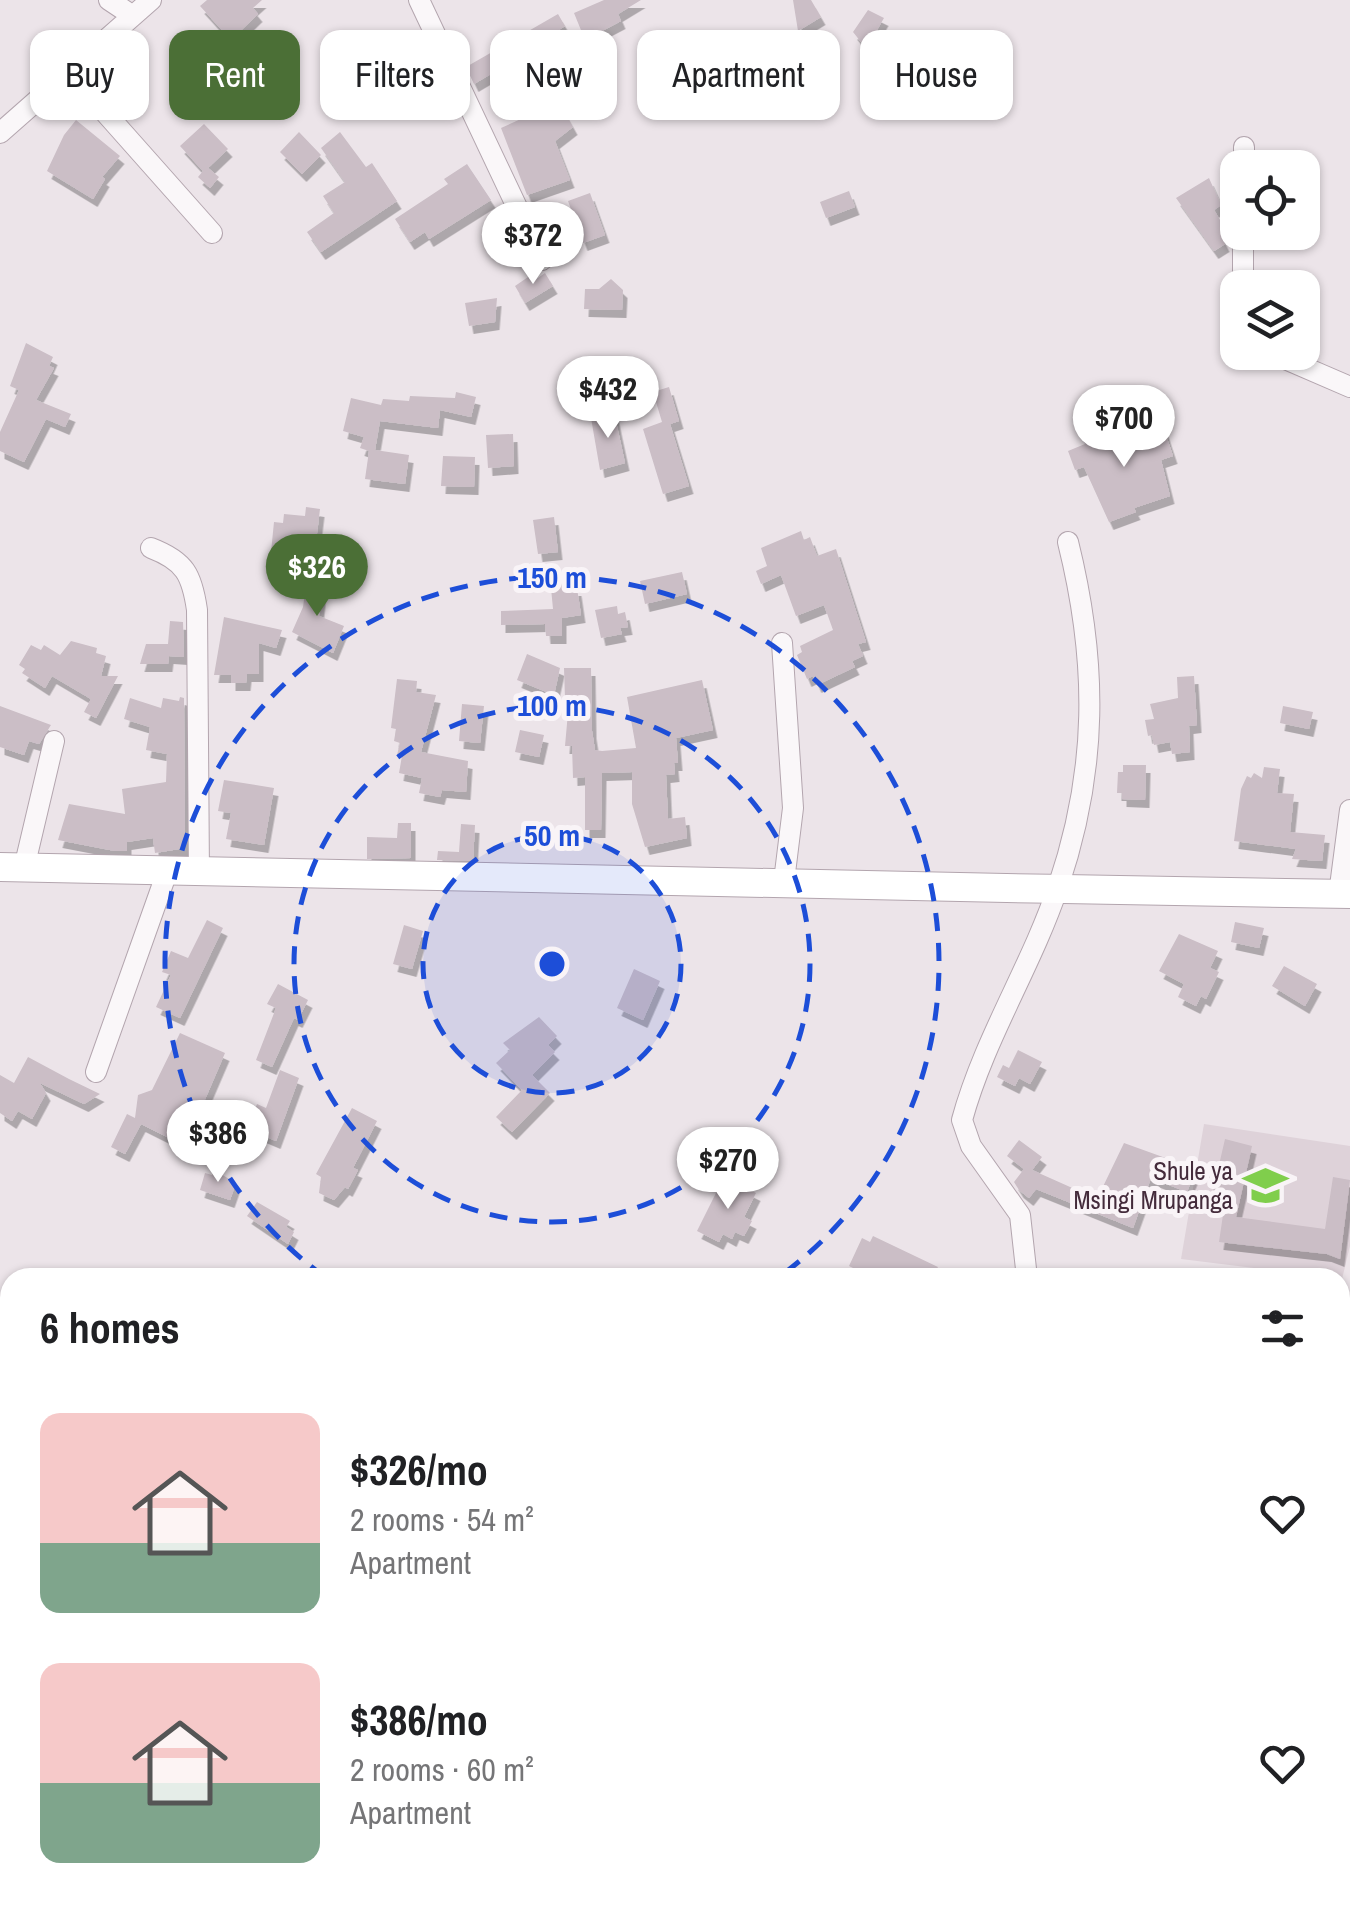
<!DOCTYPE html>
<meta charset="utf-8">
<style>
:root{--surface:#fff;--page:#f2f2f2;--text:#202124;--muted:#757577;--accent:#4b6f36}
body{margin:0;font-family:"Archivo Narrow",sans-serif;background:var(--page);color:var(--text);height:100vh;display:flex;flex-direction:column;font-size:38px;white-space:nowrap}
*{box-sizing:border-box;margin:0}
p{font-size:32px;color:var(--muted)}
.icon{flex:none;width:55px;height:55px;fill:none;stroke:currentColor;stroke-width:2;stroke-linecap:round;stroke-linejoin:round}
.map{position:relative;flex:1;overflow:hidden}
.drawer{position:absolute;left:0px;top:1268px;width:1350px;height:642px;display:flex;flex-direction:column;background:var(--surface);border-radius:30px 30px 0 0;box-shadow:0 2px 8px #0004}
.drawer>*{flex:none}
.top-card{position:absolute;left:30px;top:30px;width:1290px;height:90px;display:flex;gap:20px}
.buttons{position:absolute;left:1220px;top:150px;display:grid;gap:20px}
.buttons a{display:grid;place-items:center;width:100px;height:100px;border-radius:20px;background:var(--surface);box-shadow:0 2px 8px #0004;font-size:50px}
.price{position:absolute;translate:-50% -85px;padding:0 22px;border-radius:35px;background:#fff;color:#222;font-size:32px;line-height:65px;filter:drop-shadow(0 2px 5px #0008)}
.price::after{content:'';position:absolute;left:50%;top:60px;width:30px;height:22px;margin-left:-15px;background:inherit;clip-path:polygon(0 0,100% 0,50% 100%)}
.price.on{background:var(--accent);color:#fff}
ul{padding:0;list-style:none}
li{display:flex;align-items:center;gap:30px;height:250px;padding:0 40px}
li span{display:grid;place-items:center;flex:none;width:280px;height:200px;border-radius:20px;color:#555}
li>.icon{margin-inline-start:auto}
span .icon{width:120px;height:120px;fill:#fffc;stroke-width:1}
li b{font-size:42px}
h2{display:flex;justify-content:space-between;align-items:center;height:120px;padding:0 40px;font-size:42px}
.chip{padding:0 35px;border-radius:20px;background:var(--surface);box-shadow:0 2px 8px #0004;font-size:35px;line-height:90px}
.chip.on{background:var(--accent);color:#fff}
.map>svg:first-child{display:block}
</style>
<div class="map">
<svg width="1350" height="1908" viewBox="0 0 1350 1908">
<defs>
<filter id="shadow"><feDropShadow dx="4.5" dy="8" stdDeviation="0" flood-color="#0004"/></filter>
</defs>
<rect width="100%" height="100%" fill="#ece4e9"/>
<!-- built -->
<path fill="#ded2d9" d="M1204 1124 1350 1146V1246L1342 1279 1181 1259Z"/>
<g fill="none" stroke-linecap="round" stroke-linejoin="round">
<!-- river -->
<path stroke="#cba0bf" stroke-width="30" d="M1340 1761 1350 1762
M584 1900 590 1908
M428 1908 435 1900
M1103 1908 1104 1900"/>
</g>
<!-- building -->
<path fill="#cbbec6" filter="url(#shadow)" d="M207 0H262L253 8 258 14 231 40 200 6Z
M604 0H641L618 14 621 21 585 40 574 13Z
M793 0H811L821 17 798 31Z
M868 10 884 18 877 30 880 34 865 47 853 32Z
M558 14 565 26 530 48 553 84 560 81 566 96 558 100 573 127 555 141 570 180 527 195 501 128 523 118 510 95 535 81 520 57 474 84 466 67Z
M419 32 437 71 386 112 369 87 388 74 377 59Z
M76 120 120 156 102 177 105 179 93 199 47 171 64 135Z
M204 124 228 149 208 168 219 177 210 188 198 177 203 171 180 146Z
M299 132 321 155 302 174 280 152Z
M340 132 366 167 372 163 397 201 321 252 307 232 334 213 323 196 345 182 321 148Z
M467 164 491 200 429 239 425 232 410 242 395 219 448 184 444 179Z
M1209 178 1221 205 1214 210 1227 232 1221 236 1225 244 1214 251 1176 198Z
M849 191 855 207 826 218 820 202Z
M590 193 605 235 583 243 568 201Z
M545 273 553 286 525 303 515 286 531 275 535 280Z
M611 279 623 290 622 310 584 309 585 289H599Z
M497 298 495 322 469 326 465 303Z
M26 343 53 357 49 366 54 368 36 400 71 414 65 427 46 419 24 462 0 451V432L19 390 10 386Z
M669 387 679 421 670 424 689 486 663 494 643 429 662 422 653 392Z
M456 392 476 397 471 417 440 410 438 428 380 421 375 450 409 455 405 484 365 479 369 451 360 448 364 437 343 431 351 398 381 405 383 399 409 401 410 396 455 398Z
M614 412 625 463 600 470 591 418Z
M1104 426 1113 447 1164 429 1173 456 1161 460 1170 496 1134 508 1136 512 1109 522 1084 467 1075 470 1068 451 1085 444 1081 435Z
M513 434 514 466 488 468 486 435Z
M443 456 475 457 474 487 441 486Z
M306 507 320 509 314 558 320 559 318 573 276 568 278 552H271L274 522 283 523 284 514 305 516Z
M554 517 558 552 538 554 533 520Z
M801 531 804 540 810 537 817 556 836 549 866 642 858 644 863 656 852 661 855 667 817 685 813 676 807 679 797 655 802 652 800 646 833 630 824 605 796 616 781 575 761 584 756 571 767 566 761 548Z
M682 572 687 594 645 604 640 581Z
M307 577 323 579 319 616 344 626 333 653 292 632 303 607Z
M571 580 572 588H577L581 615 562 618V636H546L545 624 501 625V611L553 609 551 588Z
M617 606 618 614 625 612 628 627 620 628 622 634 601 638 595 610Z
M224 617 282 630 276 648 259 643V674H247L246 683H231V675H214Z
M170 621 183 622 184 657 169 656 168 664H140L146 644H168Z
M71 641 97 648 96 653 106 656 101 676H118L96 718 84 712 91 699 52 676 45 688 22 673 25 669 19 665 31 645 41 650 44 645 60 655Z
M527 654 560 668 554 695 517 680Z
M564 668H591L592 731 595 750 602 751 636 748 627 697 702 680 713 730 676 738 678 763H674L675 774 666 775 668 819 685 817 687 838 645 847 632 804V772L602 773 601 830H585V777L573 778 572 746H565L569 701 565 699Z
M1194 676 1197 725 1189 726 1190 752 1172 754 1170 742 1154 745 1152 735 1148 736 1145 720 1154 719 1150 704 1178 698 1177 677Z
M397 679 417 681 416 692 436 695 421 752 468 761 466 792 442 790 440 797 419 793 422 778 399 773 402 756 397 755 400 743 394 741 396 729 391 728Z
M180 697 184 698 185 848 155 853 153 838 127 842V851H115L58 840 69 804 125 814 122 789 166 782 167 754 146 750 150 727 124 719 130 698 161 708 163 698 179 701Z
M462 704 484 706 480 743 459 741Z
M0 706 51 725 39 744 29 741 24 755 0 747Z
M1283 706 1313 712 1309 729 1280 723Z
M520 730 544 735 539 757 515 752Z
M1123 765H1146L1145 800 1122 799V793H1117L1118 772H1123Z
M1264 767 1280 769 1277 793 1294 794 1290 832 1325 835 1322 861 1292 859 1296 849 1234 841 1241 789 1247 776 1251 778 1254 773 1262 778Z
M224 780 274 788 264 845 226 839 231 813 218 811Z
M398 823H411V858L367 859V837L397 838Z
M461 824 475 825 473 861 437 860 438 851 459 852Z
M207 920 223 928 180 1018 156 1007 171 975 162 972 171 951 188 958Z
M1235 922 1264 928 1259 948 1231 942Z
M404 925 423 931 412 969 393 964Z
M1179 934 1218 951 1210 968 1219 972 1206 999 1201 996 1196 1006 1178 997 1184 984 1159 971Z
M1284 966 1317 984 1305 1006 1272 986Z
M634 969 660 981 643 1020 617 1008Z
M278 984 308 1000 298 1020 294 1018 272 1067 256 1060 276 1008 267 1004Z
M539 1017 557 1036 548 1045 555 1052 532 1075 550 1093 512 1132 496 1117 522 1090 496 1063 510 1050 503 1043Z
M180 1033 225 1053 200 1111 186 1104 169 1138 141 1124 125 1154 111 1147 127 1114 135 1118 138 1095 152 1090Z
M1018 1050 1042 1062 1030 1084 1019 1078 1015 1086 997 1077 1003 1065 1009 1068Z
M28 1057 69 1079 100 1094 84 1104 40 1083 46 1093 32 1119 18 1111 12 1121 0 1113V1075L14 1083Z
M280 1070 299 1078 276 1141 224 1119 232 1102 254 1112 257 1104 266 1108Z
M352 1108 377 1121 353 1168 358 1170 348 1189 345 1187 334 1200 319 1193 321 1177 316 1174Z
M1225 1139 1252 1146 1236 1217 1325 1229 1333 1177 1350 1180 1340 1259 1327 1254 1219 1242 1224 1208 1210 1204Z
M1019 1140 1042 1157 1032 1170 1097 1199 1124 1143 1196 1169 1187 1192 1151 1178 1133 1228 1036 1189 1029 1198 1019 1190 1014 1182 1024 1169 1007 1156Z
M214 1170 236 1183 230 1200 200 1190 205 1173 212 1175Z
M724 1177 756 1193 744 1217 752 1221 744 1236 735 1232 732 1239 723 1234 719 1242 697 1231Z
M257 1202 290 1221 286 1227 294 1232 288 1244 247 1216Z
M873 1236 938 1267 932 1278H873L849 1266 862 1238 870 1242Z"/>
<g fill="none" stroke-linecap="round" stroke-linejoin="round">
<defs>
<path id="street" d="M109 0 133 16
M419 0 542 260
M70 73 212 233
M0 133 151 0
M1244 168V147
M1243 232V288
M1269 352 1350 387
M151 548C185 561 192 575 197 610L199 875
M782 643 793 808 784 881
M24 868 54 741
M1339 894 1350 810
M96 1072 166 875
M1027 1278 1020 1215 971 1146 962 1120C984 1039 1031 967 1058 887 1098 769 1098 663 1068 542
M0 1396 10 1394
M1340 1458 1350 1461"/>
<path id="secondary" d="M0 867C450 880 900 886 1350 894
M0 1567 10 1578
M209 1900V1908"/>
</defs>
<!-- street casing -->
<use href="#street" stroke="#b3a5ae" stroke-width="22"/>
<!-- secondary casing -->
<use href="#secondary" stroke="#b3a5ae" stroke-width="30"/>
<!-- street -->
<use href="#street" stroke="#faf7f9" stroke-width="20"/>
<!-- secondary -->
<use href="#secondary" stroke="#fff" stroke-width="28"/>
</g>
<!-- distance rings -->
<circle cx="552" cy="964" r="129" fill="#1d4ed8" fill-opacity=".12"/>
<g fill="none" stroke="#1d4ed8" stroke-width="5" stroke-dasharray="18 12">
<circle cx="552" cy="964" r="129"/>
<circle cx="552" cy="964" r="258"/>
<path d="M325 1277A387 387 0 1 1 779 1277"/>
</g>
<!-- icons -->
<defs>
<symbol id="school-bare" viewBox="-9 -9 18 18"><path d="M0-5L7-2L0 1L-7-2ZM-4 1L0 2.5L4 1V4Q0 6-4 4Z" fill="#80ce4c" stroke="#f9f4f7" stroke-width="2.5" paint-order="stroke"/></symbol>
</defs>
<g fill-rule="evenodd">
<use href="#school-bare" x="1234" y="1154" width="63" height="63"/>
</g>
<g text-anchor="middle" stroke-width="10" stroke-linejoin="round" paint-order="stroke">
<!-- poi labels -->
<g font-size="25" fill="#442b3b" stroke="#f9f4f7" text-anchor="end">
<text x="1233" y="1180">Shule ya<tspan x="1233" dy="29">Msingi Mrupanga</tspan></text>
</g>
</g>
<circle cx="552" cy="964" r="15" fill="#1d4ed8" stroke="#f9f4f7" stroke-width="5"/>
<g font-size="30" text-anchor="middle" font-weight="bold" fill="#1d4ed8" stroke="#f9f4f7" stroke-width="10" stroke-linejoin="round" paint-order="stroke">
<text x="552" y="588">150 m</text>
<text x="552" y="716">100 m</text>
<text x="552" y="846">50 m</text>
</g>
</svg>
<div class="buttons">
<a><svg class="icon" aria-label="locate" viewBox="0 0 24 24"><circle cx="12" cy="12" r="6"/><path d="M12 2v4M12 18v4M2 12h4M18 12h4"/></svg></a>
<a><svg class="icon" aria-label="layers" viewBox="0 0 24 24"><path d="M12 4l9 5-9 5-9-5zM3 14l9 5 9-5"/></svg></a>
</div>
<b class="price" style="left:533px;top:287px">$372</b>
<b class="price" style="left:608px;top:441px">$432</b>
<b class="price" style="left:1124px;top:470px">$700</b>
<b class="price on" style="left:317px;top:619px">$326</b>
<b class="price" style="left:218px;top:1185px">$386</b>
<b class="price" style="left:728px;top:1212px">$270</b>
<div class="top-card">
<a class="chip">Buy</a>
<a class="chip on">Rent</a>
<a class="chip">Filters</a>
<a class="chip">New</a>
<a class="chip">Apartment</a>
<a class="chip">House</a>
</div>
<section class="drawer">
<h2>6 homes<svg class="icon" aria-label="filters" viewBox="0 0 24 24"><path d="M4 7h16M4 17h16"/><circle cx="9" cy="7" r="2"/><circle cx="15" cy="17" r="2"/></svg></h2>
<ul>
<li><span style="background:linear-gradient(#f6c9c9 65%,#7fa58c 0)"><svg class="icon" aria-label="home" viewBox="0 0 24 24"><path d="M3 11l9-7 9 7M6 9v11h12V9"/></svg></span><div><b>$326/mo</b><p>2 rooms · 54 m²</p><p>Apartment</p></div><svg class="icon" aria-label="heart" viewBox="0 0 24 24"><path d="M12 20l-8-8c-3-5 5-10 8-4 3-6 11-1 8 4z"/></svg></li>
<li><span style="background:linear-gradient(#f6c9c9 60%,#7fa58c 0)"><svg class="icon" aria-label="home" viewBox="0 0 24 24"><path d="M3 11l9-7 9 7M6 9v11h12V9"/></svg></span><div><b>$386/mo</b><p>2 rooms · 60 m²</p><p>Apartment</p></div><svg class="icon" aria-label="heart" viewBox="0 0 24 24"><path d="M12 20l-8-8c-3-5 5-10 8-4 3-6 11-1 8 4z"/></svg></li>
</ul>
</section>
</div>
